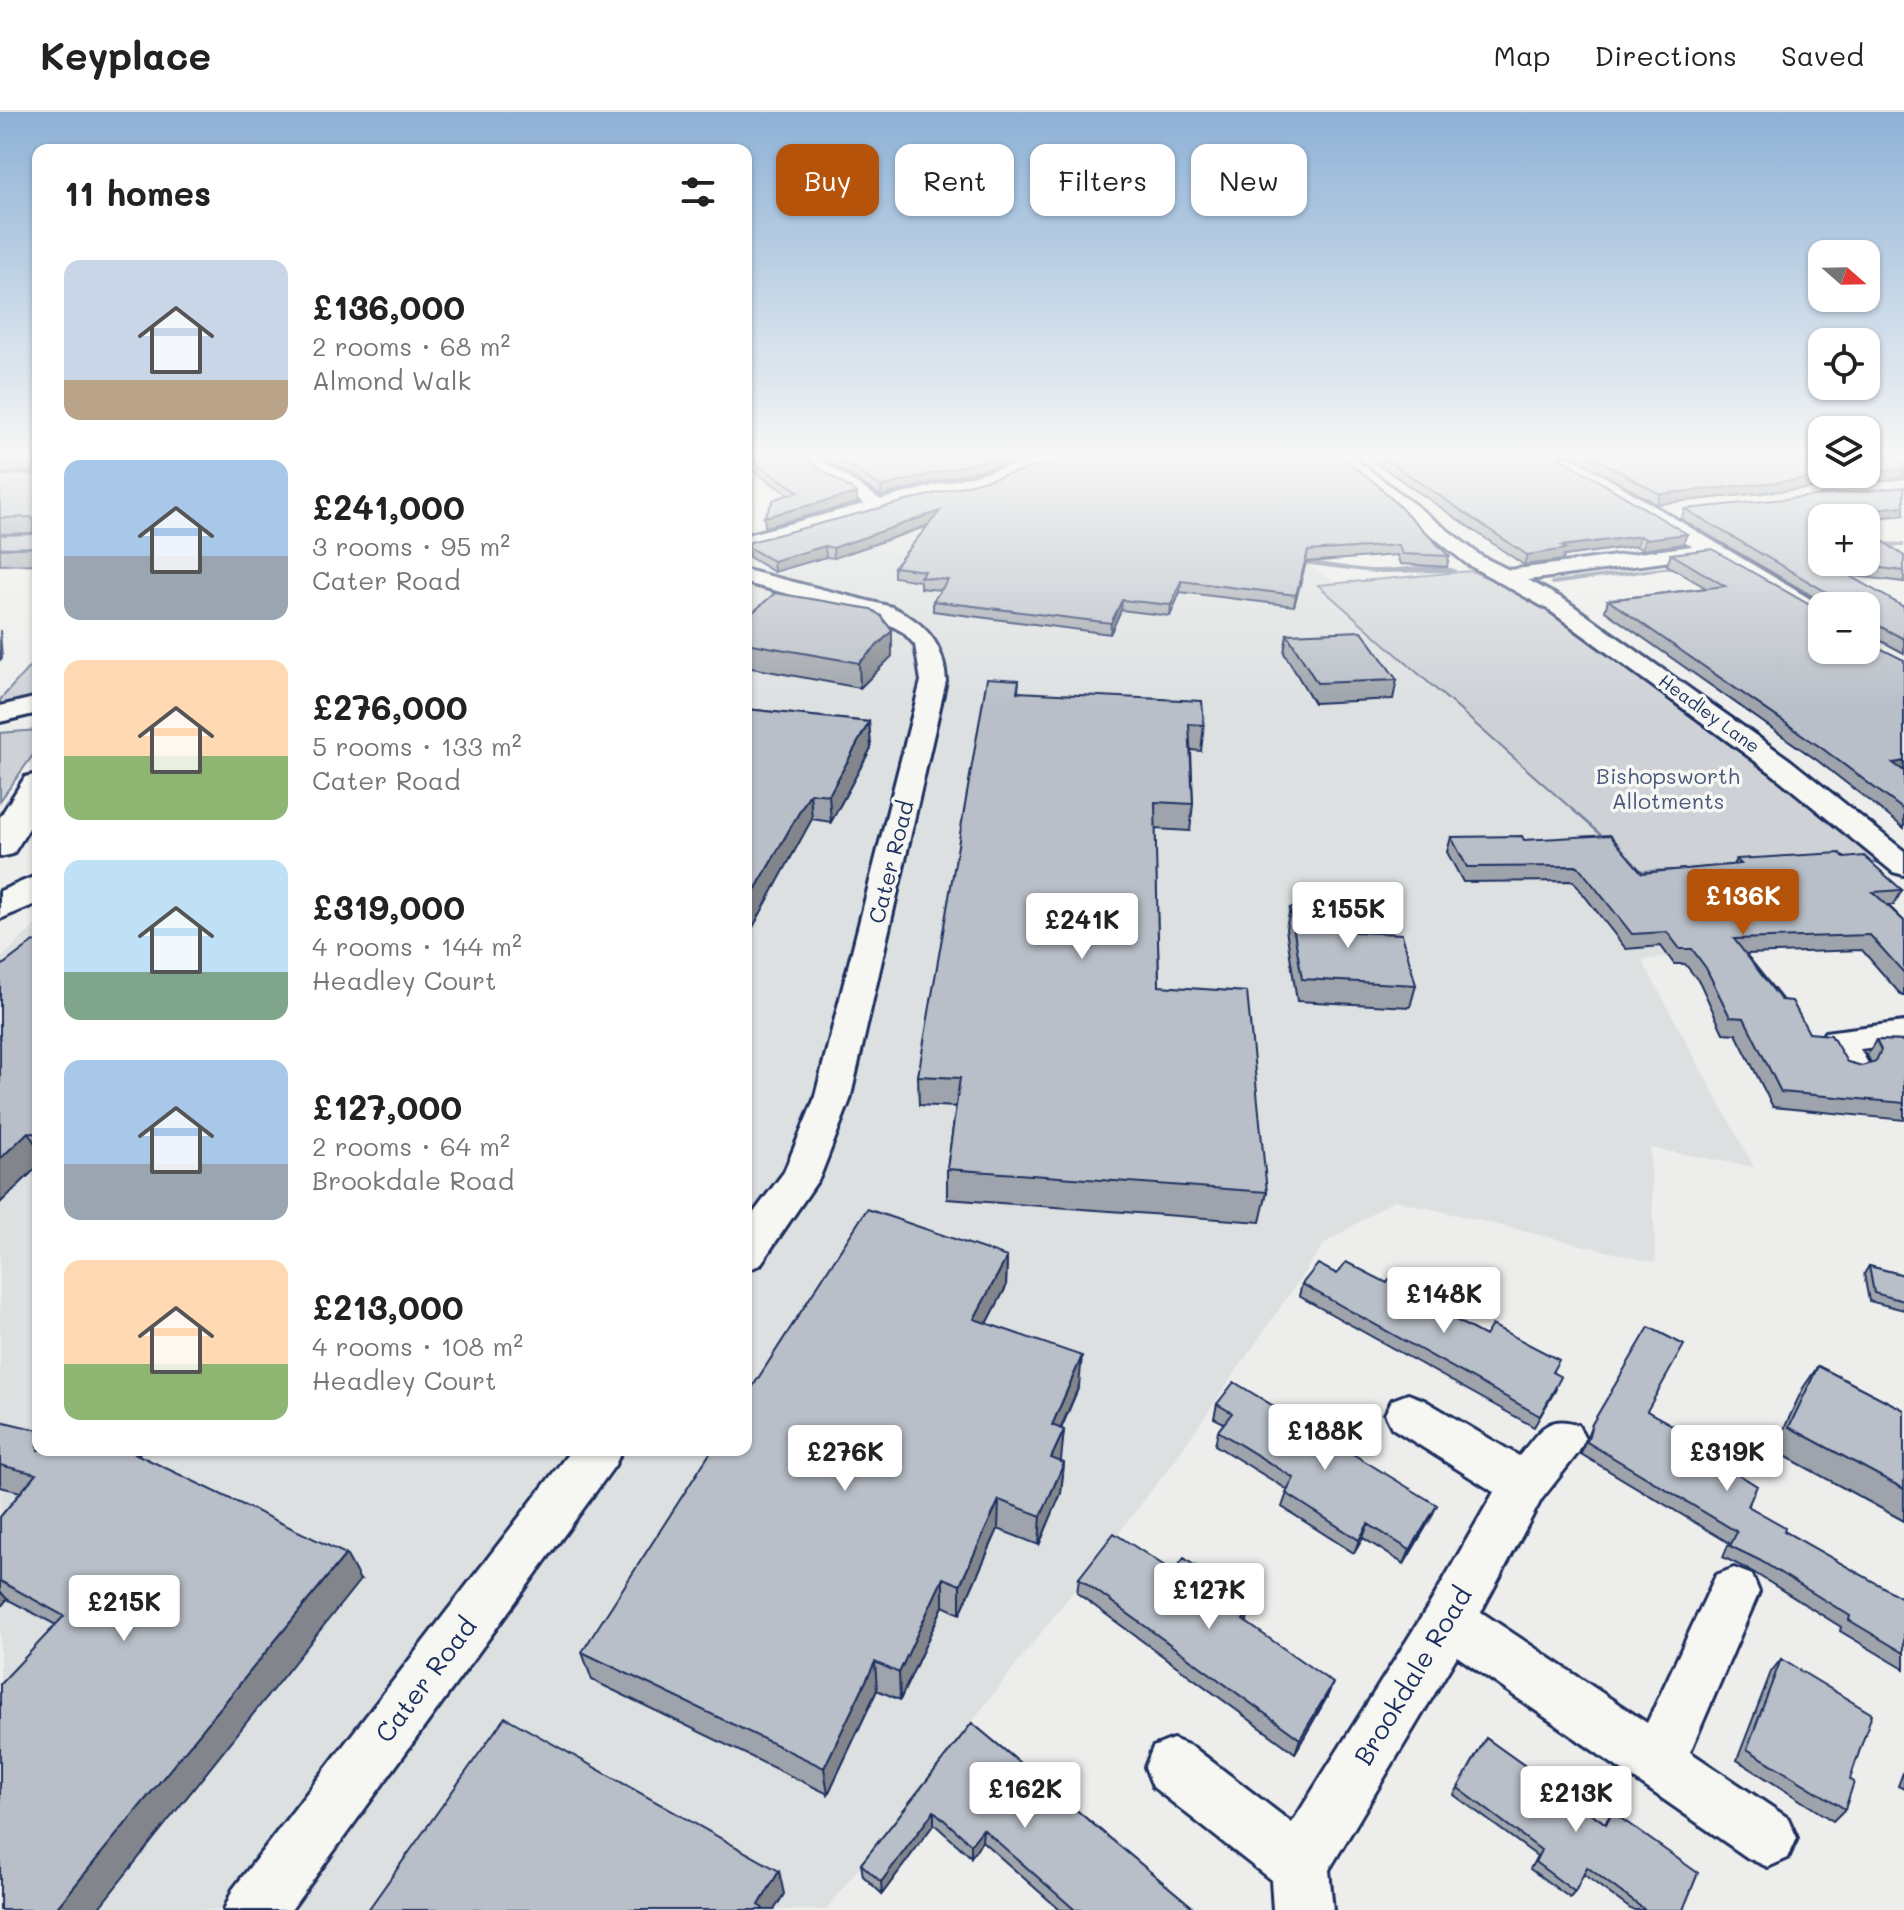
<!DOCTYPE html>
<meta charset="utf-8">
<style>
:root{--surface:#fff;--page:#f6f6f6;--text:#222;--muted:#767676;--line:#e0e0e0;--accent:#b45309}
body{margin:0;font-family:Mali,sans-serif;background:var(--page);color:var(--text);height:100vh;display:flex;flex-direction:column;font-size:30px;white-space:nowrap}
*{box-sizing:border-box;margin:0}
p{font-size:26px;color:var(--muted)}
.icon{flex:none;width:44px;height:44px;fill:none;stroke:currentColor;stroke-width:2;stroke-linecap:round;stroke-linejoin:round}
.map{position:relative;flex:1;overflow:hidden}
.details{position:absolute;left:32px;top:32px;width:720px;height:1312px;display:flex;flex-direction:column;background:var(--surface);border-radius:16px;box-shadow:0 2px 6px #0004}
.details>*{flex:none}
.banner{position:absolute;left:776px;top:32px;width:760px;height:72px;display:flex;gap:16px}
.needle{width:52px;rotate:110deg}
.buttons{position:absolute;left:1808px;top:128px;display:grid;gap:16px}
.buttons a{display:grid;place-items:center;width:72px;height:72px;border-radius:16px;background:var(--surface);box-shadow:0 2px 6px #0004;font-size:40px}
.price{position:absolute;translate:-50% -68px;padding:0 18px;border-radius:8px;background:#fff;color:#222;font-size:26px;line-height:52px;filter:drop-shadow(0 2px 4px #0008)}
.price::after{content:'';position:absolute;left:50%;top:48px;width:24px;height:18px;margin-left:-12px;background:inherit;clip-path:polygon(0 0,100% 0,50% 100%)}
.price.selected{background:var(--accent);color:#fff}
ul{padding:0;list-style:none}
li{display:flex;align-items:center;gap:24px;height:200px;padding:0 32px}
li span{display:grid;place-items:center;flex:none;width:224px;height:160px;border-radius:16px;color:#555}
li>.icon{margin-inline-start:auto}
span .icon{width:96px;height:96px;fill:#fffc;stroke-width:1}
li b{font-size:34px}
h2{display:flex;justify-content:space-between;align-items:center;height:96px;padding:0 32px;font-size:34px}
.tag{padding:0 28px;border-radius:16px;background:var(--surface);box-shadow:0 2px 6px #0004;font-size:28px;line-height:72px}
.tag.selected{background:var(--accent);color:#fff}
header{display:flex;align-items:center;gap:48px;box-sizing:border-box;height:112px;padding:0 40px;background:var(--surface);border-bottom:2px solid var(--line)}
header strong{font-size:38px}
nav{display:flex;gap:44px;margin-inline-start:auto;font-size:28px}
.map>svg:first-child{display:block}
</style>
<header>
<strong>Keyplace</strong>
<nav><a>Map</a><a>Directions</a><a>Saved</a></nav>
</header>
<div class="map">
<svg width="1904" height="1798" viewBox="0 0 1904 1798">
<rect width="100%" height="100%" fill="#edeeec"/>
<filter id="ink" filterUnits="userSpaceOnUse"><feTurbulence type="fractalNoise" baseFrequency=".0125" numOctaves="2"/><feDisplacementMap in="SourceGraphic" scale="16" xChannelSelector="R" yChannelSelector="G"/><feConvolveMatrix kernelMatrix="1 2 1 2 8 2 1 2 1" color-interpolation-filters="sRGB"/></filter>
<g filter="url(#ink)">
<!-- built -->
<path fill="#dde0e1" d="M1191 373 1336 471 1318 473 1641 759 1703 842 1642 848 1754 1055 1650 1036 1656 1151 1394 1088 1324 1132 1173 1351 826 1798H0V847L38 811V1338H746V472L915 419 928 425Z"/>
<!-- green -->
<path fill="#ced2d7" stroke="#74809a" stroke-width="2" d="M1471 459C1532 482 1582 519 1634 556 1720 618 1803 684 1886 750L1642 759 1318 473Z
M38 545V586L0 595V588Z
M38 618V636L0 689V621Z"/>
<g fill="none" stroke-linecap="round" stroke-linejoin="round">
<!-- stream -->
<path fill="#6e7a96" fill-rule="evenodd" d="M1866 429 1904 431V435L1866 433Z
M1296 448C1321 449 1345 455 1370 457 1397 458 1433 449 1457 458L1454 460 1373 461 1294 451V449Z
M1685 452 1688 454 1687 455 1552 473 1549 471 1552 469Z"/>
<defs>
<path id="street" d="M791 342H812L890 394 887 398H873Z
M1030 342H1052L1060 348 1051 353Z
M1329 342H1349L1481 444 1509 458 1692 434 1557 349 1560 345H1572L1822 494V511L1814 509 1709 444 1528 468 1565 488 1790 648 1904 739V763L1893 760 1770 660 1549 498 1467 452Z
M746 458 892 495C925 511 944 531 946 569L850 988 820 1065 760 1153 746 1158V1111L784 1060 814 988 921 569 915 533 903 520 876 505 746 471Z
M38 585V601L0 610V594Z
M1904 910V932L1860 937 1870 955 1865 963 1852 967 1839 963 1820 928 1825 920Z
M1408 1282 1424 1288 1519 1344C1538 1322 1546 1301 1578 1313L1585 1327 1578 1341 1541 1388 1481 1500 1647 1611 1716 1463 1734 1456 1752 1463 1759 1480 1690 1640 1788 1706 1797 1726 1788 1746 1768 1755 1748 1746 1457 1544 1329 1758 1333 1798H1273L1271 1768 1153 1675 1145 1655 1153 1635 1173 1627 1193 1635 1292 1711 1431 1490 1494 1380 1392 1316 1385 1302 1392 1288Z
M571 1338H622L615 1353 291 1798H224L233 1777Z"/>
<path id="secondary" d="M1055 342H1092L1088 347 746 439V423Z
M38 763V791L0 807V779Z"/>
<path id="highway" d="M38 662V702L13 742 0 745V705L25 665Z"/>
</defs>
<!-- street casing -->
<use href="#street" stroke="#1b2f5e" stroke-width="6"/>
<!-- secondary casing -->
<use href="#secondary" stroke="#1b2f5e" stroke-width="6"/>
<!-- highway casing -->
<use href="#highway" stroke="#1b2f5e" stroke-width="6"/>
<!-- street -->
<use href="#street" fill="#f6f6f2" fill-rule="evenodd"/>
<!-- secondary -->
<use href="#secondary" fill="#f6f6f2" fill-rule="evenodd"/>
<!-- highway -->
<use href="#highway" fill="#f6f6f2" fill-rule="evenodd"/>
</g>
<!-- wall -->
<path fill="#9fa4ac" stroke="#1b2f5e" stroke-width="2" d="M0 342H38V435L33 421 0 422V363L32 362 34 359 0 362Z
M746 342 857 381V391L765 415 789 383 746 354Z
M817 342H1030V345L881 384Z
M1085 342 1449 444 1447 455 1400 452 1397 443 1306 450 1294 494 1180 480 1170 504 1121 498 1110 522 933 499V489L941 478 920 476V469L894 465V455L928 414 834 446 826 445 774 460 749 445 748 435Z
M1363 342H1565L1559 343 1561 346 1683 432 1642 438 1636 434 1564 444 1563 448 1524 453Z
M1568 342H1904V366L1657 392Z
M1685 397 1904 403 1866 407 1822 406V450H1866L1904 444V470L1847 463 1904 495V541L1868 522 1866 528V494H1823L1824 491 1681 407Z
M38 435V452L0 453V437Z
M1671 442 1822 500V538L1904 548V716L1818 649 1605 499 1608 488 1706 476 1667 453Z
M746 506 892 519V544L860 576 746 555Z
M1287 522 1397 568 1393 587 1314 591 1284 541Z
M1019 568 1018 580 1204 613 1201 639 1191 638 1193 692 1190 719 1155 717 1159 874 1267 1080 1260 1110 947 1087V1057L956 995 919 993 918 964Z
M746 597 869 610 871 636 831 710 812 707Z
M1451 725 1524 728 1642 761 1733 753 1736 747 1845 746 1902 778 1894 793H1888L1904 809V884H1902L1862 838 1746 842 1809 921 1847 950 1862 954 1871 951 1867 943 1876 928 1904 929V1008L1773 995 1736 922 1723 921 1700 871 1685 852H1674L1661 834 1626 837 1573 769 1463 770 1447 740Z
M1290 796 1355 820 1416 873 1410 895 1297 889 1286 817Z
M38 831V1054L0 1091V855Z
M1007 1145 1006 1175 987 1211 1079 1274 1061 1317 1064 1318 1060 1350 1064 1351 1061 1381 1039 1433 998 1417 960 1502 943 1494 900 1588 877 1578 828 1682 592 1568 582 1540Z
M1869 1154 1904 1163V1198L1869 1189 1864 1162Z
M1337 1162 1414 1176 1411 1185 1553 1260 1556 1277 1534 1315 1299 1184 1302 1172Z
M1818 1254 1904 1298V1409L1774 1338 1803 1276Z
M1217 1292 1431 1406 1404 1452 1363 1426 1354 1441 1282 1395 1288 1378 1215 1333 1218 1319 1224 1311 1214 1306Z
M1647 1299 1688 1331 1748 1394 1784 1419 1904 1487V1557L1840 1519 1841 1515 1753 1460 1723 1445 1729 1431 1581 1342 1587 1324 1592 1312Z
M0 1309 38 1338H142L138 1343 360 1468 56 1513 7 1487 0 1496V1405L21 1380 0 1375Z
M1174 1460 1214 1468 1213 1472 1247 1511 1327 1585 1295 1641 1077 1481 1079 1466Z
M1781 1547 1850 1667 1845 1697 1833 1709 1737 1648 1771 1560Z
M972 1611 1196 1798H1060L982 1729 971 1745 934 1712 882 1782 863 1764 861 1752Z
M1486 1626 1605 1711 1612 1700 1683 1798H1632L1583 1762 1575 1780 1570 1786 1530 1757 1537 1744 1454 1683Z
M1904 1658V1677L1898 1674Z"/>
<!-- shaded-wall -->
<path fill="#82868c" stroke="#1b2f5e" stroke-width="2" d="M1009 342H1030V345L881 384V375Z
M32 344 38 359 0 362V346Z
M1904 357V366L1657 392 1660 382 1854 362H1866V361Z
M857 381V391L765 415 764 405Z
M1904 394V403L1866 407 1849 406 1852 399Z
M940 399V409L834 446 833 436Z
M1687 422 1683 432 1642 438 1645 427Z
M1640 424 1636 434 1564 444 1563 448 1524 453 1527 443 1561 434Z
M825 434 826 445 774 460 773 449Z
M1308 439 1306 450 1294 494 1296 483Z
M1181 469 1180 480 1170 504 1171 493Z
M1122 488 1121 498 1110 522 1111 511Z
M0 518 2 547 0 548Z
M892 519V544L860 576 859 551Z
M869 610 871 636 831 710 829 683Z
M1904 649V661L1893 651Z
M810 681 812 707 746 828V794Z
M28 1020 38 1036V1054L0 1091V1047Z
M1007 1145 1006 1175 974 1237V1207Z
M1082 1244 1079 1274 1049 1343 1052 1313Z
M1064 1318 1061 1348 1049 1376 1051 1346Z
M114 1338H142L126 1355Z
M1064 1351 1061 1381 1039 1433 1041 1404Z
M999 1388 998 1417 960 1502V1473Z
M1437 1393 1431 1406 1404 1452 1410 1438Z
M1368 1412 1363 1426 1354 1441 1359 1428Z
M346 1442 360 1468 97 1798H55Z
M943 1466V1494L900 1588 899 1561Z
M0 1479 7 1487 0 1496Z
M1250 1498 1246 1512 1243 1508Z
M875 1550 877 1578 828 1682 824 1656Z
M1333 1571 1327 1585 1295 1641 1300 1627Z
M934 1699V1712L882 1782 881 1770Z
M983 1717 982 1729 971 1745V1732Z
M779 1759 784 1782 774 1798H760L759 1793Z"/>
<!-- building -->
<path fill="#b9bfc8" stroke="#1b2f5e" stroke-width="2" d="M0 342H38V435L0 436V423L33 422 34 408 31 405 0 406V363L32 362 35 359V347L32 344 0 346Z
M746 342H798L857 381 764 405 774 387 799 380 746 345Z
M831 342H1009L881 375Z
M1085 342H1338L1379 374 1449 444 1402 442 1399 433 1308 439 1296 483 1181 469 1171 493 1122 488 1111 511 933 489 948 468 920 465 925 459 894 455 940 399 833 436 825 434 773 449 748 435 750 430Z
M1378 342H1558L1561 346 1687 422 1645 427 1640 424 1561 434 1566 437 1527 443Z
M1587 342H1822V362H1854L1660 382Z
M1866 342H1904V357L1866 361Z
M1904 375V394L1852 399 1864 404 1851 406H1822L1821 448 1822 450H1825L1904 495V527L1872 510 1869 511 1868 524 1866 525V494H1828V481L1685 397Z
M1866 417 1904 444V459L1836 450H1866Z
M1712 437 1822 500V538H1866V529L1904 548V649L1893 651 1904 659V698L1823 637 1608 488 1725 474 1671 442Z
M775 481 871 497 881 504 892 519 859 551 746 531V506Z
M1362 519 1397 568 1317 571 1287 522Z
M987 566 1019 568 1017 580 1202 589 1204 613 1189 612 1193 692 1155 690 1159 874 1247 880 1267 1080 947 1057 960 966 918 964Z
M746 597 869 610 829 683 810 681 746 794Z
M1610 723 1642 761 1741 752 1736 747 1840 741 1845 746 1864 744 1902 778 1873 780 1904 809V861L1870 823 1734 827 1781 888 1792 889 1809 921 1831 923 1847 950 1862 954 1876 949 1881 938 1876 928 1904 929V991L1781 980 1744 906 1730 905 1706 856 1692 837H1680L1667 820 1632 822 1578 754 1467 755 1451 725 1522 724 1524 728Z
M1290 796 1351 799 1355 820 1402 822 1416 873 1302 867Z
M33 830 38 831V1022L28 1020 0 1047V855Z
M867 1097 1007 1145 974 1207 1082 1244 1052 1313 1064 1318 1051 1346 1064 1351 1041 1404 999 1388 960 1473 943 1466 899 1561 875 1550 824 1656 582 1540 712 1338H746V1285Z
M1346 1150 1387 1171 1392 1164 1414 1176 1409 1183 1485 1224 1492 1213 1559 1248 1552 1260 1561 1265 1540 1304 1302 1172 1318 1152 1337 1162Z
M1869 1154 1904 1163V1189L1874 1181Z
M1649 1215 1684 1233 1647 1299 1692 1324 1688 1331 1757 1374 1748 1394 1785 1415 1784 1419 1904 1487V1541L1849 1508 1850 1504 1761 1449 1730 1434 1737 1420 1587 1330 1592 1312Z
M1818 1254 1904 1298V1377L1789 1315Z
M1234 1270 1437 1393 1410 1438 1368 1412 1359 1428 1286 1381 1294 1366 1218 1319 1232 1301 1217 1292Z
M0 1309 38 1318V1338H128L346 1442 55 1798H0V1572L64 1504 0 1469V1405L36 1362 0 1353Z
M1114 1421 1174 1460 1184 1446 1214 1468 1212 1471 1250 1498 1243 1508 1333 1571 1300 1627 1079 1466Z
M1781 1547 1872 1602 1850 1667 1854 1670 1845 1697 1747 1637Z
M505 1605 779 1759 759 1793 764 1798H368Z
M972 1611 1196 1798H1075L983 1717 971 1732 934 1699 881 1770 861 1752Z
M1486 1626 1606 1712 1612 1700 1698 1761 1683 1798H1645L1587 1755 1575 1780 1535 1750 1541 1738 1458 1676Z"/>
</g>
<!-- sky -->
<linearGradient id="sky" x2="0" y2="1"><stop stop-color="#8db1d6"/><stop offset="0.58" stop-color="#f7f7f6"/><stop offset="1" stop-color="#f7f7f6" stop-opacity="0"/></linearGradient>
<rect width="1904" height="593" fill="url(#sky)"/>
<g text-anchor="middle" stroke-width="7" stroke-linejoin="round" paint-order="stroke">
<!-- far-street labels -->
<g font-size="18" fill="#1b2f5e" stroke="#f6f6f2">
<text transform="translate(1709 602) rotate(36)" y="6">Headley Lane</text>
</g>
<!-- park labels -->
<g font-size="22" fill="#48587c" stroke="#f6f6f2">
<text x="1668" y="672">Bishopsworth<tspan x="1668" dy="25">Allotments</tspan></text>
</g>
<!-- street labels -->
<g font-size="22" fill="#1b2f5e" stroke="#f6f6f2">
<text transform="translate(891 750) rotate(-76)" y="8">Cater Road</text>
</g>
<!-- near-street labels -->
<g font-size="26" fill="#1b2f5e" stroke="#f6f6f2">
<text transform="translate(1413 1564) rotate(-59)" y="9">Brookdale Road</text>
<text transform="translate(426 1568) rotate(-53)" y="9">Cater Road</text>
</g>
</g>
</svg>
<div class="buttons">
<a><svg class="needle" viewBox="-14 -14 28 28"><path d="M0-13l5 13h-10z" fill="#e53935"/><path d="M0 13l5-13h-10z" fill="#767676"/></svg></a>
<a><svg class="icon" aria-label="locate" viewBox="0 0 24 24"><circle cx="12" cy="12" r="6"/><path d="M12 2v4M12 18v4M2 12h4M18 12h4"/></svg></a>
<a><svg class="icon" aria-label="layers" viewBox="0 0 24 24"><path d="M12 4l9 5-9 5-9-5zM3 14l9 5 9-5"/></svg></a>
<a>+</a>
<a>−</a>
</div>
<b class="price selected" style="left:1743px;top:825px">£136K</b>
<b class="price" style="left:1348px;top:838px">£155K</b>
<b class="price" style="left:1082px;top:849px">£241K</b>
<b class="price" style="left:1444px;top:1223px">£148K</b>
<b class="price" style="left:1325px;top:1360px">£188K</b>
<b class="price" style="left:845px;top:1381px">£276K</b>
<b class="price" style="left:1727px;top:1381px">£319K</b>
<b class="price" style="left:1209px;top:1519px">£127K</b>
<b class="price" style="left:124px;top:1531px">£215K</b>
<b class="price" style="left:1025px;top:1718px">£162K</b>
<b class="price" style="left:1576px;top:1722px">£213K</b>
<div class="banner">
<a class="tag selected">Buy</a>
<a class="tag">Rent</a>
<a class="tag">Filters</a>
<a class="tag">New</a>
</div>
<section class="details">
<h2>11 homes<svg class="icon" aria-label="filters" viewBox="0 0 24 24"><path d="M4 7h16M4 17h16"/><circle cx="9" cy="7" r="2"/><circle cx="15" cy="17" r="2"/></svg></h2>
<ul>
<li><span style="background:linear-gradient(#c9d6e8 75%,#b9a48a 0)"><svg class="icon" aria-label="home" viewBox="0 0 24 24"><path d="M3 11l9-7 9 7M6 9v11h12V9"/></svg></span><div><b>£136,000</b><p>2 rooms · 68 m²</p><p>Almond Walk</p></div></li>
<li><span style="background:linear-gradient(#a9c7e8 60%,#9aa5b1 0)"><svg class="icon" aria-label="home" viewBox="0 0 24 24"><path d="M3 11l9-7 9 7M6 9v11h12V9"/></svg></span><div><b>£241,000</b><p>3 rooms · 95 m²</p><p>Cater Road</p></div></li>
<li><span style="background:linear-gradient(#ffd9b3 60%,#8fb573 0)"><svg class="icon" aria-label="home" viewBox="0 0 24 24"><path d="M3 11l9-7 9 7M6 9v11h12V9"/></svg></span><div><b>£276,000</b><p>5 rooms · 133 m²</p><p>Cater Road</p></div></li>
<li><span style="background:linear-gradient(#bfe0f5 70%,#7fa58c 0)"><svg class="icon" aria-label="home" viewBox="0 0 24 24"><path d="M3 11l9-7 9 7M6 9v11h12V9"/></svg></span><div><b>£319,000</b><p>4 rooms · 144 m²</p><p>Headley Court</p></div></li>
<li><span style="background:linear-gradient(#a9c7e8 65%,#9aa5b1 0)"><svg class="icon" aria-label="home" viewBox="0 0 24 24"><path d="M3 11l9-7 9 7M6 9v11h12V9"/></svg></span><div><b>£127,000</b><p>2 rooms · 64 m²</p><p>Brookdale Road</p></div></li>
<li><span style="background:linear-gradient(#ffd9b3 65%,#8fb573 0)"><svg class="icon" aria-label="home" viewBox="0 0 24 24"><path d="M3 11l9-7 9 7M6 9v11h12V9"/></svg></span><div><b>£213,000</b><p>4 rooms · 108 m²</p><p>Headley Court</p></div></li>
</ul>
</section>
</div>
